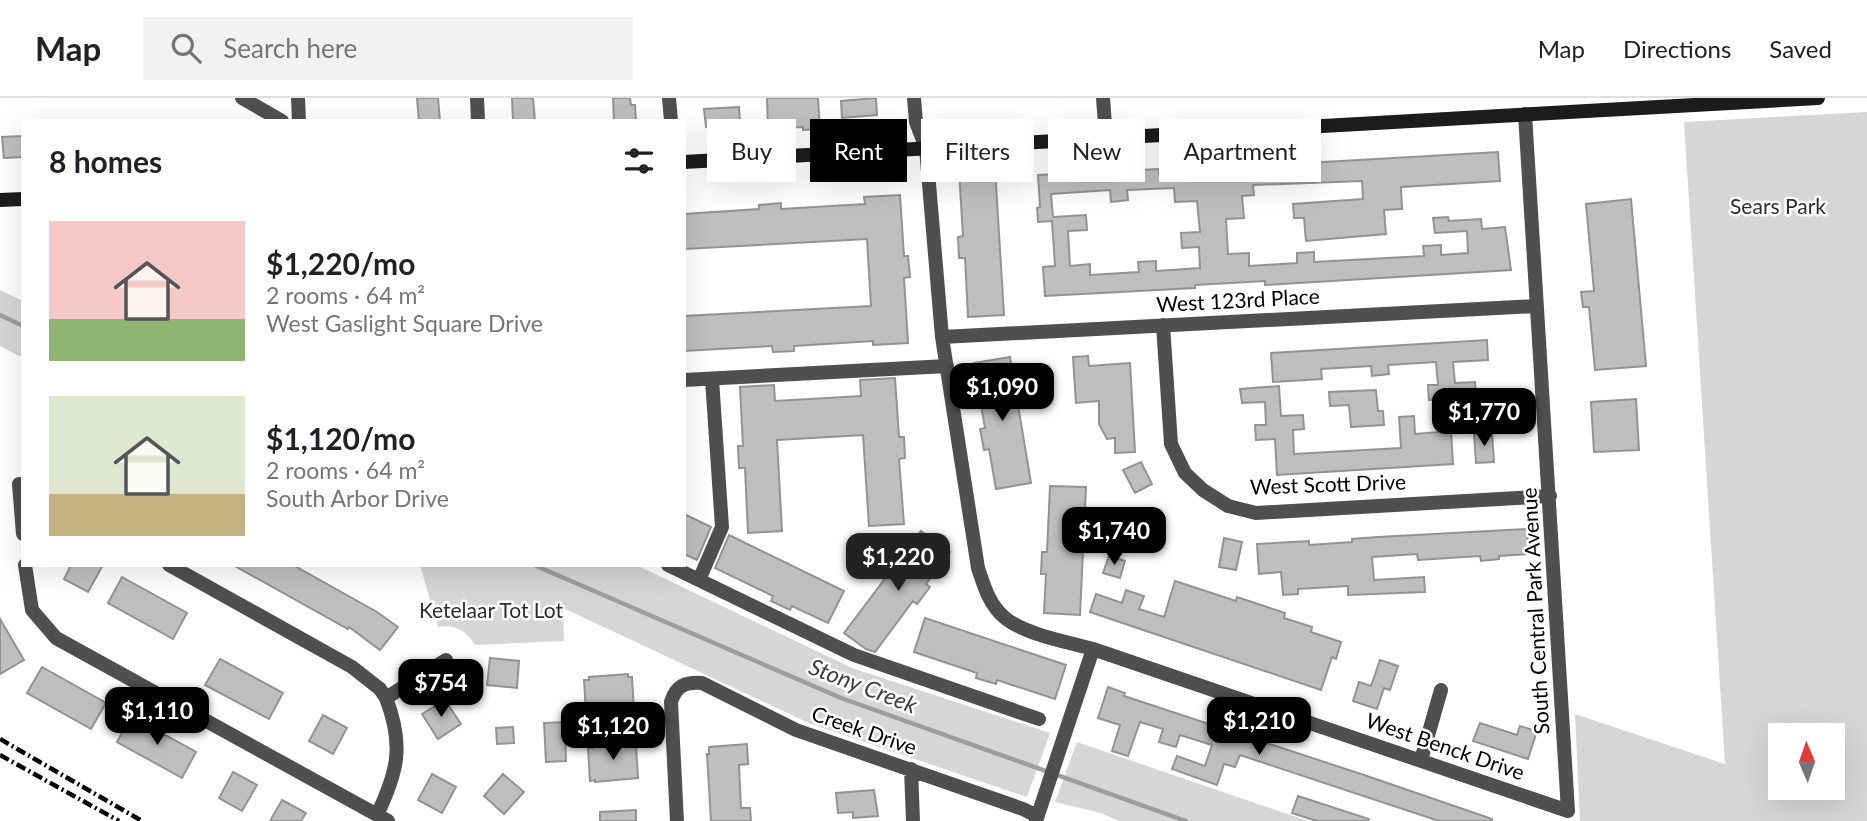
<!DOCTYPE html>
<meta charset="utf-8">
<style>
:root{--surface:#fff;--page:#f2f2f2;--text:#202124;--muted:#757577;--line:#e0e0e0;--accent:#000}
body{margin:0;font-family:Lato,sans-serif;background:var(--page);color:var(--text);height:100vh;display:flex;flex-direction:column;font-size:26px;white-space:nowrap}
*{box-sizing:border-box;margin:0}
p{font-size:23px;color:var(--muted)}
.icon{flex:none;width:38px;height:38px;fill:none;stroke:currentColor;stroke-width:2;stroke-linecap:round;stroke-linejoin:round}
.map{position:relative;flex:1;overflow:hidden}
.side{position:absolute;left:21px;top:21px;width:665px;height:448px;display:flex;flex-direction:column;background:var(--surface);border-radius:0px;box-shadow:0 7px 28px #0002}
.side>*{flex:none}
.hud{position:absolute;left:707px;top:21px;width:665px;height:63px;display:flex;gap:14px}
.needle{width:46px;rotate:358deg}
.fabs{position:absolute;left:1768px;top:625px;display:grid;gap:14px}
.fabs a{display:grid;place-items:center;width:77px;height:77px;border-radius:0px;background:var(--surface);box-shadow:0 7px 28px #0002;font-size:35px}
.price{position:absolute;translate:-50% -60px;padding:0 16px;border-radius:14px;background:var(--accent);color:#fff;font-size:23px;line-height:46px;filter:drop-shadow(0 2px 4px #0008)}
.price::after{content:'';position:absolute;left:50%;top:42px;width:21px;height:16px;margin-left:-10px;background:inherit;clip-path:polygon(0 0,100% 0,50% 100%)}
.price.on{background:#222;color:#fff}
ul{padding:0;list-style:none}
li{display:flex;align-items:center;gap:21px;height:175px;padding:0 28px}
li span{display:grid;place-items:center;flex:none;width:196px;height:140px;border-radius:0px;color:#555}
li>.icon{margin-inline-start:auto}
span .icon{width:84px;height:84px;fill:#fffc;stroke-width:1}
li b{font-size:30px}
h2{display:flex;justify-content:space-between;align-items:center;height:84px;padding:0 28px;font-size:30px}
.chip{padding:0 24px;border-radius:0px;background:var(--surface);box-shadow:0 7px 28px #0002;font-size:24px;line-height:63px}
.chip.on{background:var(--accent);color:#fff}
header{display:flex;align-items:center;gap:42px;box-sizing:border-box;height:98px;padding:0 35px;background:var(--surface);border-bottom:2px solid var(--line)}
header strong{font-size:33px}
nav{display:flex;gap:38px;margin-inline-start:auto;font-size:24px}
.search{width:490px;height:63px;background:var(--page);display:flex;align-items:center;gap:18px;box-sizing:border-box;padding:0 24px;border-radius:0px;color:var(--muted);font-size:26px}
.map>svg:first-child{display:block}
</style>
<header>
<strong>Map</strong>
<div class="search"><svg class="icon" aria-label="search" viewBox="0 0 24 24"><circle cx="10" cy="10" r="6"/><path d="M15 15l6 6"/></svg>Search here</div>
<nav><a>Map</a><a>Directions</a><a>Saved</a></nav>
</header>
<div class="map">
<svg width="1867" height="723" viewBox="0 0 1867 723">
<rect width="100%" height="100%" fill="#fff"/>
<!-- green -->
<path fill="#d6d6d6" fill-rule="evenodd" d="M1867 14V723H1580L1575 616 1725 666 1684 24ZM1780 637H1832V690H1780Z
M0 192 23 203V260L0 248Z
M420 467H636L852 570 1050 635 1027 699 811 626 563 510 564 543 475 547C466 532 455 526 438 529Z
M1077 644 1308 723H1119L1101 715 1055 704Z"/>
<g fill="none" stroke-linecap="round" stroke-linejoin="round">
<!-- stream -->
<path stroke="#9d9d9d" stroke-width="4.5" d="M0 217 23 228
M534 467 841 600 1186 723"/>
</g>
<!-- building -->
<path fill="#bfbfbf" stroke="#939393" stroke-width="2" fill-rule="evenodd" d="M417 0H438L440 23H419Z
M512 0H533L535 23H513Z
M613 0H630L631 7H635L636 23H614Z
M767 0H818L820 31 803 32V29L768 31Z
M876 0 877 17 842 20 841 3Z
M739 9 740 26 706 29 704 11Z
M23 38V59L4 60 2 39Z
M1498 54 1500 83 1401 89 1402 111 1384 112 1386 136 1306 143 1304 120H1294L1293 106 1363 101 1362 83 1253 87 1254 97 1242 98 1244 120 1226 121 1228 156 1249 155V168L1297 165V155L1314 154V164L1424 158 1423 148 1441 147V157L1468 155 1467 133 1435 135 1433 120 1448 119 1449 123 1481 121 1482 131 1505 129 1511 172 1265 187V183L1195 187V190L1045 198 1043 169 1055 168 1052 123 1038 124 1037 110 1040 109 1038 77 1159 71V76L1197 73V71ZM1174 90 1175 104 1197 103 1200 134 1181 135 1182 150 1199 149 1200 170 1156 173V163L1138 164 1139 174 1090 177V166L1070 168 1068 133 1087 132 1086 117 1053 119 1051 96 1110 92 1111 104 1128 102 1127 92Z
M995 70 1004 217 968 219 965 160H959L958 139 963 138 959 72Z
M900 97 904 158H908L910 179 904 180 908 245 873 247V243L794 248V253L773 254 772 248 684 253V218L871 208 867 141 684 151V116L759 111V107L781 105V111L865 106 864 99Z
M1631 101 1646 268 1595 272 1589 209H1583L1581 194 1594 193 1586 106Z
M1487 242 1488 262 1453 264 1455 285 1475 284 1478 328 1446 330 1444 301 1429 302 1428 287H1438L1436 264 1388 267 1389 276 1372 278 1371 268 1321 271 1322 281 1273 284 1271 255Z
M1088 258 1089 268 1130 265 1135 354 1115 355V340L1107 341 1099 326V303L1076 305 1073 259Z
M1010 259 1031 385 996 391 989 351 984 352 980 331 985 330 974 265Z
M895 280 899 339H904L905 360 899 361 904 426 869 428 863 337 777 342 782 433 748 435 745 370H739L738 348H743L740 289 774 287 775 303 861 298 860 282Z
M1279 288 1281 318 1303 317 1304 331 1293 332 1294 356 1401 350 1399 319 1414 318 1415 336 1451 333 1453 366 1277 377 1275 341 1256 342 1255 327H1266L1265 304 1242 305 1240 291Z
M1376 292 1378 313H1383L1384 327 1351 329 1349 307 1330 308 1329 294Z
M1636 301 1639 352 1594 354 1591 304Z
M1492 335 1494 364 1476 365 1474 336Z
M1141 364 1152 386 1135 395 1123 372Z
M1050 388 1086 389 1080 517 1044 515 1046 476H1041L1042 454H1047Z
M684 416 711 429 697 462 684 456Z
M1527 431 1529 456 1499 458V461L1481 463 1480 458 1418 462 1417 456 1372 459 1374 482 1424 479 1425 494 1348 497V488L1298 491V496L1283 497 1281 474 1259 476 1257 446 1309 443V447L1352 444V441L1378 439Z
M921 433 950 454 926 486 930 489 917 506 913 503 875 554 866 551 844 535Z
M729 437 844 493 828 525 792 508 790 512 771 503 773 498 715 470Z
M1224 440 1242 444 1236 472 1219 469Z
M1109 458 1125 463 1120 480 1103 475Z
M71 467H103L88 494 64 481Z
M233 467H293L377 514 398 529 380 552 349 529 348 531Z
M122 479 187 515 173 541 108 505Z
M1175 483 1236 503 1237 499 1285 515 1284 520 1312 529 1311 534 1341 544 1336 561 1332 559 1321 592 1090 514 1096 496 1122 505 1126 492 1144 498 1139 511 1164 519Z
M925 520 1066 567 1055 601 997 582 996 586 976 580 977 575 914 554Z
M0 521 24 562 0 576Z
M490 560 519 563 517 590 487 587Z
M220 561 283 595 269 621 205 587Z
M1380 562 1398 568 1390 592 1384 590 1377 611 1353 603 1359 584 1371 588Z
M42 569 106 605 91 631 27 595Z
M628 576V579H632L634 612 591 616V614H586L584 582H589V579Z
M1108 589 1125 595 1124 598 1367 678 1492 721V723H1439L1240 657 1235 669 1224 666 1217 687 1172 671 1177 658 1205 668 1212 647 1180 637 1176 649 1159 644 1163 631 1140 624 1128 658 1112 653 1120 627 1098 620Z
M445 602 461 626 438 641 422 616Z
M323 617 347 630 333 656 309 643Z
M131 618 196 654 182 680 117 644Z
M565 624 566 663 546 664 544 625Z
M1480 625 1517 637 1520 628 1537 633 1528 661 1473 643Z
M513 629 514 645 497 646 496 630Z
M632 645V647H636L638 680 595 684V682L590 683 588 650H593V647Z
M747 646 748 666 739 667 741 710H750L751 723H711L707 656H709V649Z
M233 674 257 687 242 713 219 700Z
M432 676 456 689 442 715 418 702Z
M503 676 524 694 504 716 484 698Z
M874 692 878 718 853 720V714L838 715 836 695Z
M1298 698 1369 721 1368 723H1317L1292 715Z
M282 702 306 715 301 723H270Z
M636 712V723H600V714Z"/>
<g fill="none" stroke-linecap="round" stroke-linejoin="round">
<!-- street -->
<path stroke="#4f4f4f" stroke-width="14" d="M242 0 282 23
M298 0 299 23
M477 0 478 23
M669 0 671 23
M914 0 916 24 926 50 942 239 978 470C984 488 989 506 1004 519 1023 536 1068 544 1093 551L1568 713 1525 16
M1103 0 1106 40
M1163 227 1171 346 1185 375 1203 392 1228 408 1256 415 1550 398
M942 239 1537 208
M684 282 947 268
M19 386 23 436
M25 467 32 512 56 540 388 723
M169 467 352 569 380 591 386 600
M668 467 854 557 1039 621
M699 482 722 429 712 281
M1421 662 1441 592
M911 671 913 723
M377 717C398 673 404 647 386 600L446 562
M677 723 671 604C676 587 686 584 702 585L796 632 1023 711 1037 718
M1036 723 1093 551"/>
<!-- secondary -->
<path stroke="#1c1c1c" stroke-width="14" d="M684 64 1818 0
M0 102 23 101"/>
<!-- rail -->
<path stroke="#000" stroke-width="4.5" stroke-dasharray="10 3.5 2 3.5" stroke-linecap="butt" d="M0 641 142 723
M0 657 119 723"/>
</g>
<g text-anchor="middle" stroke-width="5" stroke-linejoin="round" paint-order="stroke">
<!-- park labels -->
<g font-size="21" fill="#2d2d2d" stroke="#fff">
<text x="1778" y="116">Sears Park</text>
<text x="491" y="520">Ketelaar Tot Lot</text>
</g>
<!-- street labels -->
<g font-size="21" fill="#000" stroke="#fff">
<text transform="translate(1238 203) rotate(-3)" y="7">West 123rd Place</text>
<text transform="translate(1328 387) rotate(-2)" y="7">West Scott Drive</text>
<text transform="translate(1536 513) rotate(-93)" y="7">South Central Park Avenue</text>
<text transform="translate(864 633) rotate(19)" y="7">Creek Drive</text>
<text transform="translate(1445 649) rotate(19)" y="7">West Benck Drive</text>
</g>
<!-- water labels -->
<g font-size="23" font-style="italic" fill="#3e3e3e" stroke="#fff">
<text transform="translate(863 588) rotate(21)" y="8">Stony Creek</text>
</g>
</g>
</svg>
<div class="fabs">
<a><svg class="needle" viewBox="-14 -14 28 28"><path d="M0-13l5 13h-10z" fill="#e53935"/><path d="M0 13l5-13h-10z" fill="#757577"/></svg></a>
</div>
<b class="price" style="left:1002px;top:325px">$1,090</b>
<b class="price" style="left:1484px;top:350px">$1,770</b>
<b class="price" style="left:1114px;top:469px">$1,740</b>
<b class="price on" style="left:898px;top:495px">$1,220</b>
<b class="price" style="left:441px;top:621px">$754</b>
<b class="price" style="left:157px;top:649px">$1,110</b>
<b class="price" style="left:1259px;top:659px">$1,210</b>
<b class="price" style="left:613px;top:664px">$1,120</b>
<div class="hud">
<a class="chip">Buy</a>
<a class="chip on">Rent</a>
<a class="chip">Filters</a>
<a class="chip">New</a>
<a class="chip">Apartment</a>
</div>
<section class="side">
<h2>8 homes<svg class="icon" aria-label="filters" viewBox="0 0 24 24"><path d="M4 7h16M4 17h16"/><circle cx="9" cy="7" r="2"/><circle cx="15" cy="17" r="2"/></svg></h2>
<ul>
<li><span style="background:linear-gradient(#f6c9c9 70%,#8fb573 0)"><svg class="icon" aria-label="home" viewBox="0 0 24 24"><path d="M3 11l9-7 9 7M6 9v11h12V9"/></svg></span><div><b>$1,220/mo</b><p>2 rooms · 64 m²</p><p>West Gaslight Square Drive</p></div></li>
<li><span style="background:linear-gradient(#dfe7d0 70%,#c2b280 0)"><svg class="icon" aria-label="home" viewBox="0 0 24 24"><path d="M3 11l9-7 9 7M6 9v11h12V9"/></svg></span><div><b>$1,120/mo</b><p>2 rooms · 64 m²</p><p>South Arbor Drive</p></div></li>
</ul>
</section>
</div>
